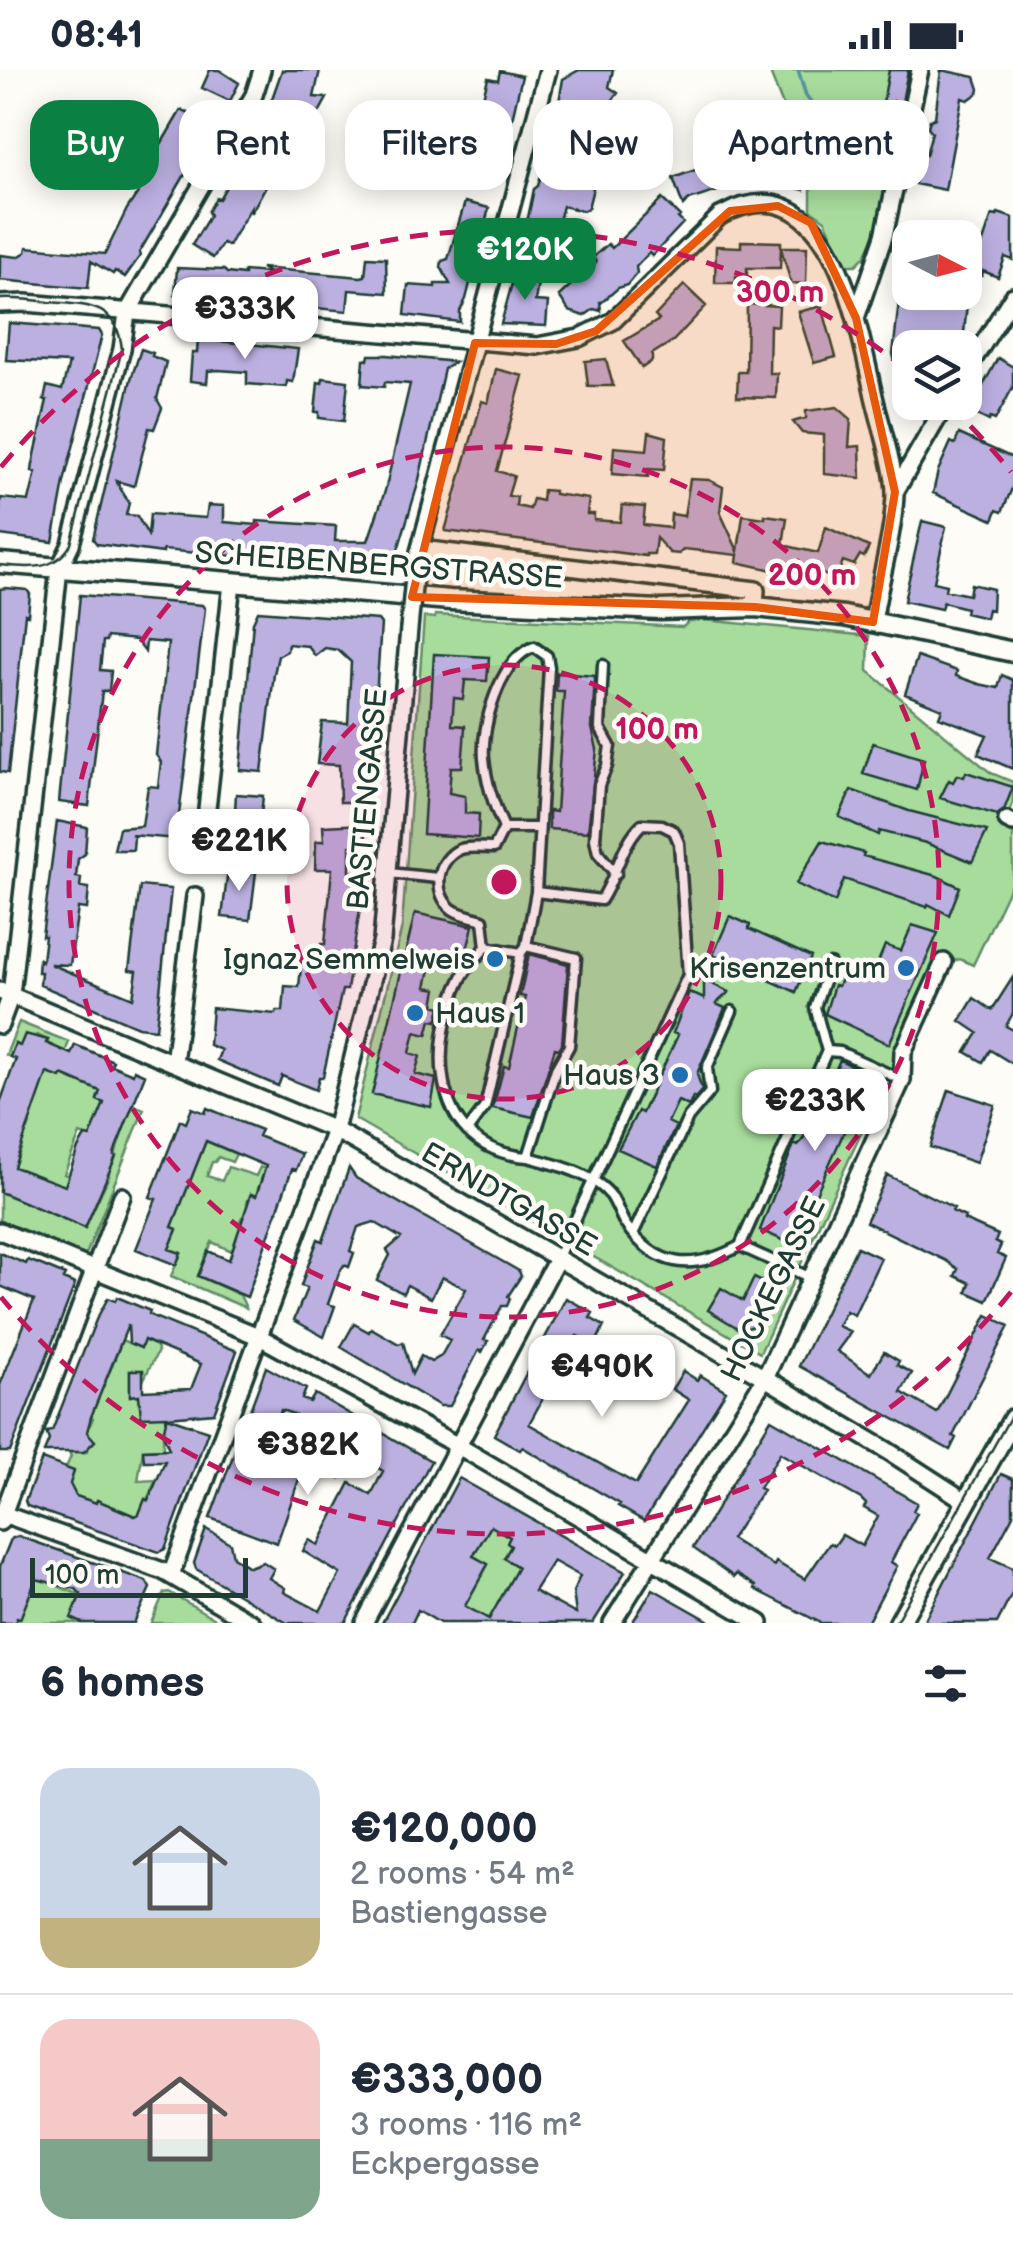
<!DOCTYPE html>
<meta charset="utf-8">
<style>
:root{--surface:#fff;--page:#f2f2f3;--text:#1f2937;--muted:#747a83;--line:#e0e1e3;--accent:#0b8043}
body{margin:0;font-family:"Balsamiq Sans",sans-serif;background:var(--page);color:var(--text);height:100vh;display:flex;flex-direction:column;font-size:38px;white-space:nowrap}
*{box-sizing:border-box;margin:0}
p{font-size:32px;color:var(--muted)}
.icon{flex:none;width:55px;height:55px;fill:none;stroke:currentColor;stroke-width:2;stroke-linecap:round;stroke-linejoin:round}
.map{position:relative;height:1553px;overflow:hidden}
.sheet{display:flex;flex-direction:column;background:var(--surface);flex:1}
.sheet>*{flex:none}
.banner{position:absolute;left:30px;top:30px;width:955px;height:90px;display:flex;gap:20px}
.needle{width:65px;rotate:96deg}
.fabs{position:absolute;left:892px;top:150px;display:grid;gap:20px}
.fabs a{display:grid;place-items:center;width:90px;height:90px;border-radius:20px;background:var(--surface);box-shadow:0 5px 25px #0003;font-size:50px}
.scale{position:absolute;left:30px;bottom:25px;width:218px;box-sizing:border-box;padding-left:10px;border:5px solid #1f3d34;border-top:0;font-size:28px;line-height:35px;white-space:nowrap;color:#1f3d34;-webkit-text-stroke:8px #fdfcf7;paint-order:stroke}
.price{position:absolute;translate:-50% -85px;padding:0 22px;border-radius:20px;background:#fff;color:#222;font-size:32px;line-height:65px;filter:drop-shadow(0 2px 5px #0008)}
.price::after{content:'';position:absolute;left:50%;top:60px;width:30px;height:22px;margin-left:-15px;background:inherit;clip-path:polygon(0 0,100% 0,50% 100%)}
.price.active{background:var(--accent);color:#fff}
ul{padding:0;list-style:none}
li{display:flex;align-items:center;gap:30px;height:250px;padding:0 40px}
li+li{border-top:2px solid var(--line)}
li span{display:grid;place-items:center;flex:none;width:280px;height:200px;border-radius:30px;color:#555}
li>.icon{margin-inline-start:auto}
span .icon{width:120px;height:120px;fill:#fffc;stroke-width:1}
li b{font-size:42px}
h2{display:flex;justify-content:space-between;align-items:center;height:120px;padding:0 40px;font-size:42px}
.tag{padding:0 35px;border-radius:30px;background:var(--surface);box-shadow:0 5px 25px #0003;font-size:35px;line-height:90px}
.tag.active{background:var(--accent);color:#fff}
.status{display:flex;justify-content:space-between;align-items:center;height:70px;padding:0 50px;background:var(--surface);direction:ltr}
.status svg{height:28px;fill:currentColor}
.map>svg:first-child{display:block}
</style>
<div class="status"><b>08:41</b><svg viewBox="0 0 49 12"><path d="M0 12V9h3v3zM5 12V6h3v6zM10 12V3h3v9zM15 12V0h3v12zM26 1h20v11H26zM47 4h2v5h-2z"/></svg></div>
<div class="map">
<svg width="1013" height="1553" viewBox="0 0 1013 1553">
<rect width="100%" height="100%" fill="#fdfcf7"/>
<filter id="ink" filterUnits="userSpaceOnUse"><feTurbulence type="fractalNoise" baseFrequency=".01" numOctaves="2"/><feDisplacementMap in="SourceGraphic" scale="20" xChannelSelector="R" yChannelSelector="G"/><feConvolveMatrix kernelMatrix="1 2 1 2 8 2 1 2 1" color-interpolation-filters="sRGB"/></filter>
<g filter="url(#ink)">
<!-- green -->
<path fill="#a8dc9d" stroke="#648c68" stroke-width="2.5" d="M769 0H913L877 161 865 186 856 195H846L825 150 811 140V92L793 61Z
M435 545 683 557 688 552 704 550 869 566 868 601 991 703 1013 712V733L1002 759 1013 763V810L973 895 960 889 938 896 760 1283 355 1049 402 857 424 547 435 548Z
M19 952 69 972 56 1006 62 1005 101 1019 97 1029 104 1033 92 1068 80 1064 64 1104 71 1107 67 1118 20 1099 18 1102 11 1095 18 1078 21 1079 25 1059 28 1060 30 1054 28 1052 48 970 37 965 20 976 15 974 10 987 6 985Z
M133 1035 144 1039 83 1192 0 1155V1122L85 1158 109 1106 106 1104 111 1093H114C116 1076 125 1055 133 1035Z
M206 1071 236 1084 232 1092 218 1087 215 1092H212L207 1106 222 1111 228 1097 256 1106 260 1097 265 1099 256 1126 250 1125 247 1133 252 1136 247 1148 242 1147 238 1155 243 1158 232 1181 212 1172 198 1206 240 1225 246 1238 171 1206 181 1184 169 1179 177 1160 172 1157Z
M117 1268 140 1278 144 1270 157 1276 158 1281 143 1311V1300L130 1301V1325H139V1333L166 1345 168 1358 163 1363V1379L143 1380 138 1411 156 1410 140 1445 135 1446 98 1431 96 1433 76 1426 68 1417 74 1402 66 1398 71 1386 68 1382H87V1376L93 1373 84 1353 90 1355 93 1348 90 1346 105 1300 110 1301 120 1276Z
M484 1452 510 1467 507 1472 511 1476 505 1488 518 1497 496 1553 479 1543 477 1546 435 1512 468 1530 488 1495 473 1485Z
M27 1498 52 1506 50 1513 88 1528 91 1553H15L29 1528Z
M169 1522 222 1553H151L164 1523Z"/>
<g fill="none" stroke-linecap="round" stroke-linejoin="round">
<!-- stream -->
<path stroke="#5a959b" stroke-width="4" d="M798 0 806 26 817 40 823 117"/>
</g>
<!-- building -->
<path fill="#bcb0e1" stroke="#1f3d34" stroke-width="2.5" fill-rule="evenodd" d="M210 0H219L239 13 230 31 202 18Z
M282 0H320L314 27 327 28 310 59 304 56 298 68 294 65 251 143V137L228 176 223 173 213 188 192 175 210 145 208 142 216 128 219 129 270 41 268 40Z
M579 0H613L609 17 618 23 612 31V51L605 58 606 70 592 78 600 91 588 138 583 141 563 136 550 183 522 176 534 119 538 116 546 86V77L559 69 551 55 556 49 563 9Z
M889 0H908L902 32 894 31 888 73 873 70 875 56 872 55 875 37 882 38Z
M941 0 975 7 979 19 978 23 968 30 962 28 945 120 915 114 922 84 926 85 932 62 928 57 930 50 935 48Z
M500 1 522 6 502 92 496 90 493 101 475 97 476 90 471 89 481 51 463 47 468 27 482 31 488 8 498 10Z
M181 40 208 53 210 62 139 183 140 186 125 207 115 201 113 204 91 191 88 218 0 210V185L18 187 26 182 27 177 105 184 127 139 147 109 136 101 149 85 153 88Z
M768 43 774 53 779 54 778 62 768 71 725 64 755 44 758 49Z
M756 78 794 82V86L803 87 804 120 780 114H752V103L730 117 689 130 683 136 673 108Z
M398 80 436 88 432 106 421 104 420 107 398 98 399 95 394 94Z
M662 129 680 146 678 148 683 153 652 186 649 183 636 197 637 203 627 215 618 218 601 233 600 231 601 241 594 239 584 246 569 241 559 226 596 192 593 187 608 174 612 178Z
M465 132 489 138 466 229 460 241V252L405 245 408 215 435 217V214H450L441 197 442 191 448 189Z
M998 143 1013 148V190L1005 187 998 207 983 201 982 206 972 202 973 197 968 196 973 182 979 184 992 145 997 146Z
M741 171 781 172V177H807L806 214 791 213 781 178 780 198H747V205L736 206V213H715L716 176 741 177Z
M367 187 386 188 387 223 349 220 347 241 175 225 177 198 224 200 227 203 244 205V201L269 203 261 198 361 207 365 206Z
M515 202 539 208 535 231 548 232 546 256 501 254Z
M684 215 706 236 673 271 652 284V291L642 298 624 271 659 250 655 246Z
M900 222 968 225 964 263 955 278H910V336H906L893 284Z
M747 234 779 236 778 256 770 255 769 303H777L776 328 737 327 738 302H746Z
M822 236 836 287 814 293 798 242Z
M9 253 99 260 102 265 64 412 53 472 0 465V432L1 428 29 431 36 402 32 401 33 394 47 330H44L47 316 62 320 69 293 6 290Z
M198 269 298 279 293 312 287 311 286 317 247 314V302L218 300 208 301 207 313 190 311 192 283H197Z
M141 279 153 283 152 286 166 292 157 329 162 338 154 359 149 358 134 416 116 411 129 433 126 445 137 446 148 465 150 444 206 448 208 435 224 436V452L257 455V451L336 456 335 471H368L385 421 410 314 385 312 384 317 362 315 364 289 368 290 369 285H387L455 292 444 299 418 414 393 496 389 499 163 480V483L97 474 93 469 131 309Z
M998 288 1013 297V317L995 350 990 348 989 351 969 341Z
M606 289 613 316H588L585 291Z
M496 299 523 306 497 401 514 406 508 426 517 427 516 436 530 439 533 429 542 431 543 420 554 421V424L589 429 587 444H594V450L620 452 622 435 645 437 643 455 670 458 671 444 684 446 690 409 709 410 723 417 720 442 738 481 743 445 765 448V445L787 448 783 475 818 483 826 457 869 477 864 487 860 485 854 495 843 491 835 510 815 500 813 509 737 492 738 485 684 479 679 484 670 483 656 468 654 484H646V486L445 461 482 331 488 333Z
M323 308 348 311 344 351 319 348V342H315L318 312 322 313Z
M837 337 851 349 849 377 860 376 861 408 824 404V365L802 363 793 352 806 348V341Z
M649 362 667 367 664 400 648 399V407L612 404 614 377 647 380Z
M959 364 1013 388V416L1002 442 997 440 993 450 933 423 938 401 951 372 955 374Z
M922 451 946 457 934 512 946 515 945 520 969 525 971 514 993 519 992 540 988 539 986 548 965 543 966 538 943 532 941 539 904 531Z
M6 518 27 520 30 524 28 545 25 544 8 703 0 702V519Z
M80 525 202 535 205 539 176 769 131 765 134 766 133 780H114L119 758 142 756 148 716 158 717 161 692 156 685 168 573 146 571 145 582 136 570 107 567 106 571H103L100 600 111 601 109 621H102L89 736 59 732Z
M258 541 378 550 381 554 372 684H375L373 698H370L368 732H340L339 695 317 694 322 652 348 653 351 592 338 580 325 578 315 586 308 576 288 574 287 581 278 586 274 604 262 702 240 700 253 552Z
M434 584 489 587 487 611 465 610 463 629 454 628 452 655 465 656 464 672 462 697H451L449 723 465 726V743L479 744 478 768 423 764Z
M917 587 957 601 956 606 979 614 998 618 1002 605 1013 610V699L978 684 987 665 939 647 942 639 905 624Z
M557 603 595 606 592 658 597 679 588 762 549 759V741L556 742 564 621H556Z
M873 673 924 689 917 720 863 704Z
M966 702 1013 717 1004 740 997 745 940 728 949 710 953 712 957 705 964 707Z
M851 720 909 741 987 761 972 792 926 773 879 761 878 765 839 747Z
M236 724 263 726 258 775 231 772V740H235Z
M57 751 87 757 85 784 78 789 76 807 81 808 80 817 89 818 87 839 78 838 70 895 50 894 133 928 137 901 129 900 140 816 171 819 156 959 138 957 40 915 41 902H38L39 889 42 891 45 866H42Z
M365 754 366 769 350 776V802L364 801 362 820 367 821 365 839H360L347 920H342L323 1007H319L316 1020 282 1006 278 1016 217 990 221 980 209 975 212 938 276 944 277 941H283L285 916 299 917 302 887 320 888 321 874H325L332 799H315L316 771H324L323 756Z
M822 771 864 783 863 786 937 806 960 817 949 845 928 834 927 837 844 809 835 832 796 814Z
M228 799 256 802 250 850 222 847Z
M415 843 473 856 466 884 444 879 440 897 431 895 426 917 437 919 434 935 441 937 437 951 431 950 427 965 415 962 410 983 420 986 415 1004 436 1009 431 1037 372 1024Z
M730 846 750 855 749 859 811 887 796 922 713 885Z
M912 855 938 863 889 974 825 944 834 915 838 916 845 900 870 912 885 875 901 881Z
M529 884 568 894 562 974 559 979 555 978 533 1047 493 1038 504 996 509 997 525 927 520 926Z
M1013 907V943L1006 956 1013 960V994L990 980 983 992 966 982 978 963 960 951 974 928 992 940Z
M704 910 729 922 716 934 725 938 697 1004 702 1020 695 1028 693 1027 689 1036 678 1031 668 1052 676 1056 657 1096 618 1079 638 1041 642 1043 678 965 673 963 689 922 704 929Z
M25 964 48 970 46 973 71 984 75 975 113 991 111 995 133 1004 134 1000 145 1005 116 1078 114 1085 116 1086 85 1158 0 1122V1033L16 989 10 987 15 974 20 976ZM47 1003 61 1008 62 1005 100 1021 97 1030 104 1033 90 1067 85 1066 78 1078 65 1116 14 1097Z
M840 990 874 1006 862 1032 858 1031 805 1148 808 1150 796 1176 760 1160 794 1074 797 1076 802 1071Z
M949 1020 995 1035 976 1093 930 1077Z
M192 1038 205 1043 207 1038 238 1051 261 1060 258 1066 302 1084 296 1100 292 1099 247 1227 198 1206 208 1181 229 1190 251 1124 256 1126 266 1096 206 1071 172 1157 177 1159 169 1179 181 1183 176 1195 136 1179 156 1129 150 1127 176 1061 180 1050 186 1053Z
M349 1098 356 1108 519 1201 521 1206 508 1226 510 1229 507 1236H502L484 1270 488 1271 482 1282 479 1280 450 1336H440L341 1277 354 1254 369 1262 371 1258 399 1274 403 1272 412 1304 421 1286 431 1292 441 1286 450 1270 440 1265 466 1219 442 1207 431 1228 407 1215 403 1223 377 1210 390 1185 387 1180 401 1168 374 1152 358 1157 350 1181 354 1183 349 1197 344 1195 339 1203 328 1234 335 1236 324 1267 294 1250 307 1218 301 1216 306 1201 318 1169 323 1171Z
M887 1105 954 1138 952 1141 965 1147 964 1150 998 1165 995 1172 1001 1175 997 1184 1006 1188 987 1231 967 1222 970 1213 955 1206 958 1199 945 1190 866 1152Z
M857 1177 881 1188 854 1245 846 1241 838 1256 851 1262 837 1281 871 1304 884 1282 899 1291 897 1295 912 1303 901 1322 937 1343 987 1245 1009 1256 953 1366 956 1368 950 1380 799 1296Z
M0 1183 26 1194 28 1190 41 1195 65 1205 63 1209 75 1214 10 1382H0V1315L34 1230 0 1216Z
M754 1208 777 1219 760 1254 741 1260 708 1240 721 1218 743 1231Z
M117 1227 150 1241 149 1244 154 1247 237 1281 214 1343 167 1347 208 1361 165 1479 159 1482 27 1436 25 1431 42 1389 74 1401 70 1414 76 1426 96 1433 97 1430 135 1446 139 1444 145 1429 148 1431 165 1391H144L143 1380 169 1379 163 1364 167 1346 141 1347 139 1325 130 1326V1300H143V1321L191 1319 201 1294 144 1270 141 1278 129 1273 128 1255 91 1347 87 1362 95 1371 84 1382H44L49 1370 46 1362 52 1361 96 1250 108 1228 115 1231Z
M566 1228 593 1243 590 1248 604 1256 595 1275 577 1266 529 1354 636 1414 689 1330 672 1319 683 1301 697 1310 700 1305 726 1321 644 1451 618 1436 620 1434 522 1377 520 1380 494 1365Z
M266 1297 306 1319 302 1329 310 1332 315 1324 431 1391 345 1553H287L196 1499 194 1493 206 1459 230 1473 233 1487 249 1497 263 1492 274 1499 269 1508 285 1518 284 1522 320 1541 340 1504 303 1481 309 1470 318 1475 350 1413 371 1425 383 1401 354 1384 340 1408 304 1395 277 1473 210 1448ZM281 1340 293 1344 327 1366 311 1373 308 1381 295 1376 288 1389 266 1380Z
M771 1349 917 1433 913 1441 917 1443 891 1492 897 1496 867 1553H821L755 1519 756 1516 736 1504 734 1507 693 1478ZM780 1383 861 1429 866 1434 864 1438 878 1446 862 1476 842 1465 835 1475 830 1473 805 1509 776 1492 774 1496 731 1469 763 1420 759 1418Z
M1001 1404 1013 1409V1445L990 1488 1013 1498V1522L997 1553H923Z
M459 1408 625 1502 593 1553H440L418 1540 412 1553H382ZM491 1456 510 1467 507 1473 511 1476 504 1488 518 1497 489 1549 465 1536 488 1494 473 1486ZM553 1491 580 1506 573 1522 576 1544 534 1521Z
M18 1466 146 1511 150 1518 134 1553H82L71 1548 81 1524 76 1519 36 1509 20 1549 17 1548 15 1553H0V1496L11 1469Z
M653 1519 713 1553H632Z"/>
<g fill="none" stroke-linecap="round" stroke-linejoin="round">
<defs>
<path id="service" d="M603 595 600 658 610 676 607 696 599 715 595 769 598 783 616 804
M504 758H539
M389 803 438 808
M536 822 601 830C617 806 621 774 642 754L662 755 674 761 679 773 688 905 557 1189
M486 877 521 883
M827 981 840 982 902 1010
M467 1061 485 1037 521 883 526 876 536 822 549 597 547 586 534 577C500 588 481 657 484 688 486 712 494 736 504 758L494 778C484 778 470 776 461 779 436 789 432 823 452 839 460 845 474 847 483 850L486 877C478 886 468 896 462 907 426 976 432 1080 528 1087L556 999 569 976 576 888 526 876
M528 1087C555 1094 593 1103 611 1126 617 1135 620 1146 625 1154 658 1200 693 1201 740 1176L827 981 815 937 830 894
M633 1164 688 1048 710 1022 707 998 732 941
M740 1176 811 1208"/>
<path id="minor" d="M0 234 26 233 537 276 579 268 613 251 720 146C831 86 858 255 874 326 880 353 895 398 895 424 894 462 879 513 873 552
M856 248 884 166 920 0
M965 303 1013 226
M895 422 947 332
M421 479 756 520 755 537
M415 497 548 0
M207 739 232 513
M1007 750 1013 753
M0 921 335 1060 765 1308 888 1381 967 1432
M0 955 11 925 59 499 71 474 122 279 127 243 254 25 262 0
M174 993 195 826
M0 1161 258 1266 460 1377 760 1553
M0 1443 163 1501 252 1553
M0 1452 122 1126
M171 1505 335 1060 382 870 409 559
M364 1553 557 1189
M612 1553 765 1308 902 1010 903 982 944 892"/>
<path id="tertiary" d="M0 493 450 530 660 540 755 537 844 546 1013 582
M899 1553 1013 1349"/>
</defs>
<!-- service casing -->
<use href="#service" stroke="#1f3d34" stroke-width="15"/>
<!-- minor casing -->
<use href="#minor" stroke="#1f3d34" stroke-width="22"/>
<!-- tertiary casing -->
<use href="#tertiary" stroke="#1f3d34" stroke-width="25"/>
<!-- service -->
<use href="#service" stroke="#fdfcf7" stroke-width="8"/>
<!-- minor -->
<use href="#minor" stroke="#fdfcf7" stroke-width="15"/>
<!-- tertiary -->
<use href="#tertiary" stroke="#fdfcf7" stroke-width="18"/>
<!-- tram -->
<path stroke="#1f3d34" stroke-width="2.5" d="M0 229C16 228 33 230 49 232 86 235 117 233 122 279L71 474C55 502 28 498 0 495
M895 1553 1013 1342"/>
<defs>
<path id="minor-bridge" d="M409 559 415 497"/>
</defs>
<!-- minor-bridge casing -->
<use href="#minor-bridge" stroke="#1f3d34" stroke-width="22" stroke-linecap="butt"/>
<!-- minor-bridge -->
<use href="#minor-bridge" stroke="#fdfcf7" stroke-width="15"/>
</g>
</g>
<!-- marked area -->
<path fill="#e8590c" fill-opacity="0.2" stroke="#e8590c" stroke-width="8" stroke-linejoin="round" d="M778 136 811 153 856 248 895 422 873 552 755 537 412 527 475 273 556 274 596 261 730 141Z"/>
<!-- distance rings -->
<circle cx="504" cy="812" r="217" fill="#c2185b" fill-opacity=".12"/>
<g fill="none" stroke="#c2185b" stroke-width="5" stroke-dasharray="18 12">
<circle cx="504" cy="812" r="217"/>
<circle cx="504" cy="812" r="435"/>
<path d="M1011 1222A652 652 0 0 1 1 1227M1 397A652 652 0 0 1 910 302M949 335A652 652 0 0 1 1011 402"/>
</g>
<!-- markers -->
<g fill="#1f6fb2" stroke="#fdfcf7" stroke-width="4">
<circle cx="495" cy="889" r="10"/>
<circle cx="906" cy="898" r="10"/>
<circle cx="415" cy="943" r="10"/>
<circle cx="680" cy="1005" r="10"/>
</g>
<g text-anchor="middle" stroke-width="9" stroke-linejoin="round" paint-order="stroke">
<!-- street labels -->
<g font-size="30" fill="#1f3d34" stroke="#fdfcf7">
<text transform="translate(379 495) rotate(4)" y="10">SCHEIBENBERGSTRASSE</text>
<text transform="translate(367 729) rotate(-85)" y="10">BASTIENGASSE</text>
<text transform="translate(509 1129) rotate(30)" y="10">ERNDTGASSE</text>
<text transform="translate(773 1219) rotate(-64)" y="10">HOCKEGASSE</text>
</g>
<!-- poi labels -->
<g font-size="30" fill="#1f3d34" stroke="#fdfcf7" text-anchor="end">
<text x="475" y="899">Ignaz Semmelweis</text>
<text x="886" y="908">Krisenzentrum</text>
<text x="435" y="953" text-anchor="start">Haus 1</text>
<text x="660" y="1015">Haus 3</text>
</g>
</g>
<circle cx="504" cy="812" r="15" fill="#c2185b" stroke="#fdfcf7" stroke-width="5"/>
<g font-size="30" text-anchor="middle" font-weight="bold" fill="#c2185b" stroke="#fdfcf7" stroke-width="9" stroke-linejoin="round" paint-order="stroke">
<text x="780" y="232">300 m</text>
<text x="812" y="515">200 m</text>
<text x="657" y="669">100 m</text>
</g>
</svg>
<div class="fabs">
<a><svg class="needle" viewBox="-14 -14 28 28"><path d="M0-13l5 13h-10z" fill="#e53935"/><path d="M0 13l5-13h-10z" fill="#747a83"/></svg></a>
<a><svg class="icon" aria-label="layers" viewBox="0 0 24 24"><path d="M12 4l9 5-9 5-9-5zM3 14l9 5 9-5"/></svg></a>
</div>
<div class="scale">100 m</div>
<b class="price active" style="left:525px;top:233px">€120K</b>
<b class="price" style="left:245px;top:292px">€333K</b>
<b class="price" style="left:239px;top:824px">€221K</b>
<b class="price" style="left:815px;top:1084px">€233K</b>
<b class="price" style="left:602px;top:1350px">€490K</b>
<b class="price" style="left:308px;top:1428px">€382K</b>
<div class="banner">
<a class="tag active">Buy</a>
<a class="tag">Rent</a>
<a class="tag">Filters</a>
<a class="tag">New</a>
<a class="tag">Apartment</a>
</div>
</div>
<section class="sheet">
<h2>6 homes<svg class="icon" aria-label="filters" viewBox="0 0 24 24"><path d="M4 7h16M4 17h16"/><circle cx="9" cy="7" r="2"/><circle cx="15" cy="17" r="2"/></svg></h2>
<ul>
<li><span style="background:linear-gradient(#c9d6e8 75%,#c2b280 0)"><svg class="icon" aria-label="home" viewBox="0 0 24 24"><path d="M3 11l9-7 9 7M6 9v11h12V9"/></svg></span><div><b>€120,000</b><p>2 rooms · 54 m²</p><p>Bastiengasse</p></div></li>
<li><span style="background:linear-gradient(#f6c9c9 60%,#7fa58c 0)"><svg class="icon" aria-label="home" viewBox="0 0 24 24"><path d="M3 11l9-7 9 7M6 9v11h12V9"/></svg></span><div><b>€333,000</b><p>3 rooms · 116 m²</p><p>Eckpergasse</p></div></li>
</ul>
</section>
